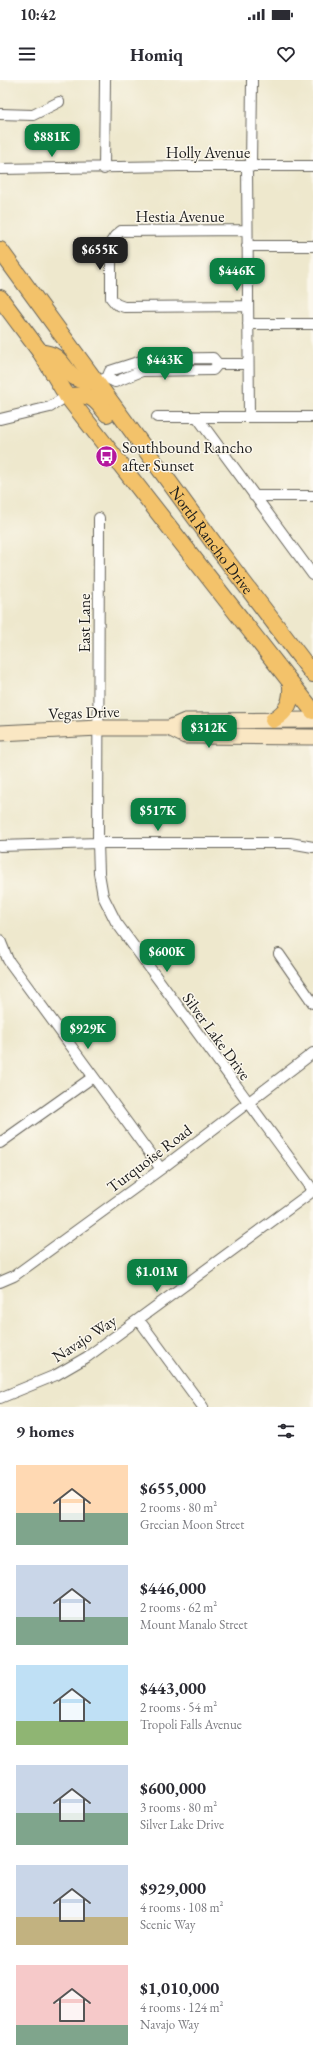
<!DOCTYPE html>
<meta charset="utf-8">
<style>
:root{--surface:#fff;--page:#f7f7f7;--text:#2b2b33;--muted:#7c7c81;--accent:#0b8043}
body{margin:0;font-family:"EB Garamond",serif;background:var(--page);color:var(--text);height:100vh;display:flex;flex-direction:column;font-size:15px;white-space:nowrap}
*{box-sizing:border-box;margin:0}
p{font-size:13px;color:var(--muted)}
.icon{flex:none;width:22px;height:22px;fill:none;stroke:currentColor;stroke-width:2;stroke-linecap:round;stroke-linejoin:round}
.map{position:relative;height:1327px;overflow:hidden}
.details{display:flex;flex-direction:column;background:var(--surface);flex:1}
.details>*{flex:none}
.price{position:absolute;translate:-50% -34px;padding:0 9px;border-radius:8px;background:var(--accent);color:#fff;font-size:13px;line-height:26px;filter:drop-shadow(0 1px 2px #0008)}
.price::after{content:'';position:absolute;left:50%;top:24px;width:12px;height:9px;margin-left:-6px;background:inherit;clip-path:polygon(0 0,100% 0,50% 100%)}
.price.selected{background:#222;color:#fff}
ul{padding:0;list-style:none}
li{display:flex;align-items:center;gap:12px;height:100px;padding:0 16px}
li span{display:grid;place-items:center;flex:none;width:112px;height:80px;border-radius:0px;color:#555}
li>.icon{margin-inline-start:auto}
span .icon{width:48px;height:48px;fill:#fffc;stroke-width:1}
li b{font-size:17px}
h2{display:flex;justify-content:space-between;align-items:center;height:48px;padding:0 16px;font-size:17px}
.status{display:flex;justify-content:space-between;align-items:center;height:28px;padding:0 20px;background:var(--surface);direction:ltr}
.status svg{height:11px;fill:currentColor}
header{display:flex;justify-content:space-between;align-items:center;height:52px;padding:0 16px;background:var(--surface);font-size:18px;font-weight:700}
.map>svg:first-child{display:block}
</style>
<div class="status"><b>10:42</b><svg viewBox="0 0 49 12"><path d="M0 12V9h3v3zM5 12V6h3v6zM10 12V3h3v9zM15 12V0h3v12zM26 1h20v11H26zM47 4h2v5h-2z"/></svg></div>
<header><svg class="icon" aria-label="menu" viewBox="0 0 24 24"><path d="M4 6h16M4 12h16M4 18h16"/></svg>Homiq<svg class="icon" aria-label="heart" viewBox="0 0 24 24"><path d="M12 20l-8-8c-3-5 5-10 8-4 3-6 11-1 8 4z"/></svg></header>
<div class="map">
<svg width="313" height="1327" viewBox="0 0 313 1327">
<rect width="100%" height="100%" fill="#fbf7ec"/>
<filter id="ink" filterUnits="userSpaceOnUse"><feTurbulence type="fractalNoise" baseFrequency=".025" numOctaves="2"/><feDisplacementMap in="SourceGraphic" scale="8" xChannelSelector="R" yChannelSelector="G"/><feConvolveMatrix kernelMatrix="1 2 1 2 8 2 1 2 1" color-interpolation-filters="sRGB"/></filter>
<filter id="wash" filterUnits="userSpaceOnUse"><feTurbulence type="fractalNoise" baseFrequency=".012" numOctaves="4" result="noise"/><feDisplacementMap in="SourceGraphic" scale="16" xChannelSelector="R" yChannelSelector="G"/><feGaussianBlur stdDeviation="0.9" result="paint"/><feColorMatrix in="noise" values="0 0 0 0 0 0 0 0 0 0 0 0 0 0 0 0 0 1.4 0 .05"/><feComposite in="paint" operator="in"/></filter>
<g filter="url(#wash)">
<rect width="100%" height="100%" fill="#eee8cd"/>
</g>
<g filter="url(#ink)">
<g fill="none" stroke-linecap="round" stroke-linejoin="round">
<defs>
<path id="minor" d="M0 34 33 35 59 22
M247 87 249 337
M251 87 252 0
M0 89 179 86H313
M104 89 105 0
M247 150 121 151 115 156 111 162V218L116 224 124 227 248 226
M247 166H313
M248 244H313
M107 298 110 291 147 279 213 278 218 284H248
M100 300 107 298 115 302 142 291 213 290 218 284
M157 337H313
M197 337 313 495
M0 339 50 327 67 316
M254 416H313
M99 438 98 763 99 793 103 816 116 842 313 1110
M0 766 98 763H290L313 767
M0 860 8 880 161 1089
M279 874 313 923
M0 1063 93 997
M0 1202 14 1196 161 1089 313 973
M139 1240 203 1327
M0 1318 56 1295 87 1277 313 1111"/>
<path id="secondary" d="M169 648 185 641 313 640
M0 653 99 648H169L185 656 313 657"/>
<g id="primary">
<path id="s1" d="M0 170 218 469 313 594"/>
<path d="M0 218 41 273 67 316 313 631"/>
<path d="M41 273C69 273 60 303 95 302"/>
<path d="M67 316C91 314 93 316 107 334"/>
<path d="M273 640C288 631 292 622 291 604"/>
</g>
</defs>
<!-- minor casing -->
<use href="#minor" stroke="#66635a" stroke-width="12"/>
<!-- secondary casing -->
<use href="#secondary" stroke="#66635a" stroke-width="17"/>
<!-- primary casing -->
<use href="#primary" stroke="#66635a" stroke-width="18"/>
<!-- minor -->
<use href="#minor" stroke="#fff" stroke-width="10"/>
<!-- secondary -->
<use href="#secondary" stroke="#fae7c3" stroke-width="15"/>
<!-- primary -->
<use href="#primary" stroke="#f3c26a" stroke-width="16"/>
</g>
</g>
<!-- icons -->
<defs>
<symbol id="bus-disc" viewBox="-11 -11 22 22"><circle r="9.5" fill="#b5179e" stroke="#fbf7ec"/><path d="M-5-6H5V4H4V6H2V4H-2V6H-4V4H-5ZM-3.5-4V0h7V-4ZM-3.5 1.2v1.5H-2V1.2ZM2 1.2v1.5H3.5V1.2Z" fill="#fff"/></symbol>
</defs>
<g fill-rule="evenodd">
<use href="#bus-disc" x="94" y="364" width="25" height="25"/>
</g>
<g text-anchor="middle" stroke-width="3" stroke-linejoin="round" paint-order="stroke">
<!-- street labels -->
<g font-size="16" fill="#1c1c1c" stroke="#fbf7ec">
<text x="208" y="78">Holly Avenue</text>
<text x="180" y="142">Hestia Avenue</text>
<text dy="6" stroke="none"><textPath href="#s1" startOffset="359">North Rancho Drive</textPath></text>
<text transform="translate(84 543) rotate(-90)" y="6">East Lane</text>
<text transform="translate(84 632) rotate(-2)" y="6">Vegas Drive</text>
<text transform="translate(217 956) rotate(54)" y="6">Silver Lake Drive</text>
<text transform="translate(149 1078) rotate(-37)" y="6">Turquoise Road</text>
<text transform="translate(84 1258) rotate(-33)" y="6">Navajo Way</text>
</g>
<!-- poi labels -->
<g font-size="16" fill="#1c1c1c" stroke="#fbf7ec" text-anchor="start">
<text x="122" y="373">Southbound Rancho<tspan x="122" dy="18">after Sunset</tspan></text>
</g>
</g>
</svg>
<b class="price" style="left:52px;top:78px">$881K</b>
<b class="price selected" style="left:100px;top:191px">$655K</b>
<b class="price" style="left:237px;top:212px">$446K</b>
<b class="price" style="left:165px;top:301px">$443K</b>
<b class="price" style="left:209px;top:669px">$312K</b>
<b class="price" style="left:158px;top:752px">$517K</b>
<b class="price" style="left:167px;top:893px">$600K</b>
<b class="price" style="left:88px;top:970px">$929K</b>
<b class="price" style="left:157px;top:1213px">$1.01M</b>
</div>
<section class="details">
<h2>9 homes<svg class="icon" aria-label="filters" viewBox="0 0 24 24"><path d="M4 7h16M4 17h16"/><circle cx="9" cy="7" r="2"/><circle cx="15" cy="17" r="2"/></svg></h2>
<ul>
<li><span style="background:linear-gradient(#ffd9b3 60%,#7fa58c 0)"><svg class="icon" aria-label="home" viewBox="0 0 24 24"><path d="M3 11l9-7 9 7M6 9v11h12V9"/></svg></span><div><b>$655,000</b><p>2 rooms · 80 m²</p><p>Grecian Moon Street</p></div></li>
<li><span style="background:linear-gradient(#c9d6e8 65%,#7fa58c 0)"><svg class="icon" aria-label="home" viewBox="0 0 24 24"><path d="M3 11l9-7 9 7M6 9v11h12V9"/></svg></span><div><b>$446,000</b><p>2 rooms · 62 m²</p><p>Mount Manalo Street</p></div></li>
<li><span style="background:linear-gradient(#bfe0f5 70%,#8fb573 0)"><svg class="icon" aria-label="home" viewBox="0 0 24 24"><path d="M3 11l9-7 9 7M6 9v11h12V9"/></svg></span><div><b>$443,000</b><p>2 rooms · 54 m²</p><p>Tropoli Falls Avenue</p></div></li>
<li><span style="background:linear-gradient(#c9d6e8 60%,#7fa58c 0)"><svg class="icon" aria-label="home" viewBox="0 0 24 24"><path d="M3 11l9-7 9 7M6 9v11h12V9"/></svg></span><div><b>$600,000</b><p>3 rooms · 80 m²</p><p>Silver Lake Drive</p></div></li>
<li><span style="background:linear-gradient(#c9d6e8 65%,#c2b280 0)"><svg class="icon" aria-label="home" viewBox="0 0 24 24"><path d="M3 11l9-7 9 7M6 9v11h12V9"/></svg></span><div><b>$929,000</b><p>4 rooms · 108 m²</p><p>Scenic Way</p></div></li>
<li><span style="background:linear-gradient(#f6c9c9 75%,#7fa58c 0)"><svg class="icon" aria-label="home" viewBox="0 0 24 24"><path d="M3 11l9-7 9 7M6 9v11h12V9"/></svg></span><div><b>$1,010,000</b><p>4 rooms · 124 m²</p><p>Navajo Way</p></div></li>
</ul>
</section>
